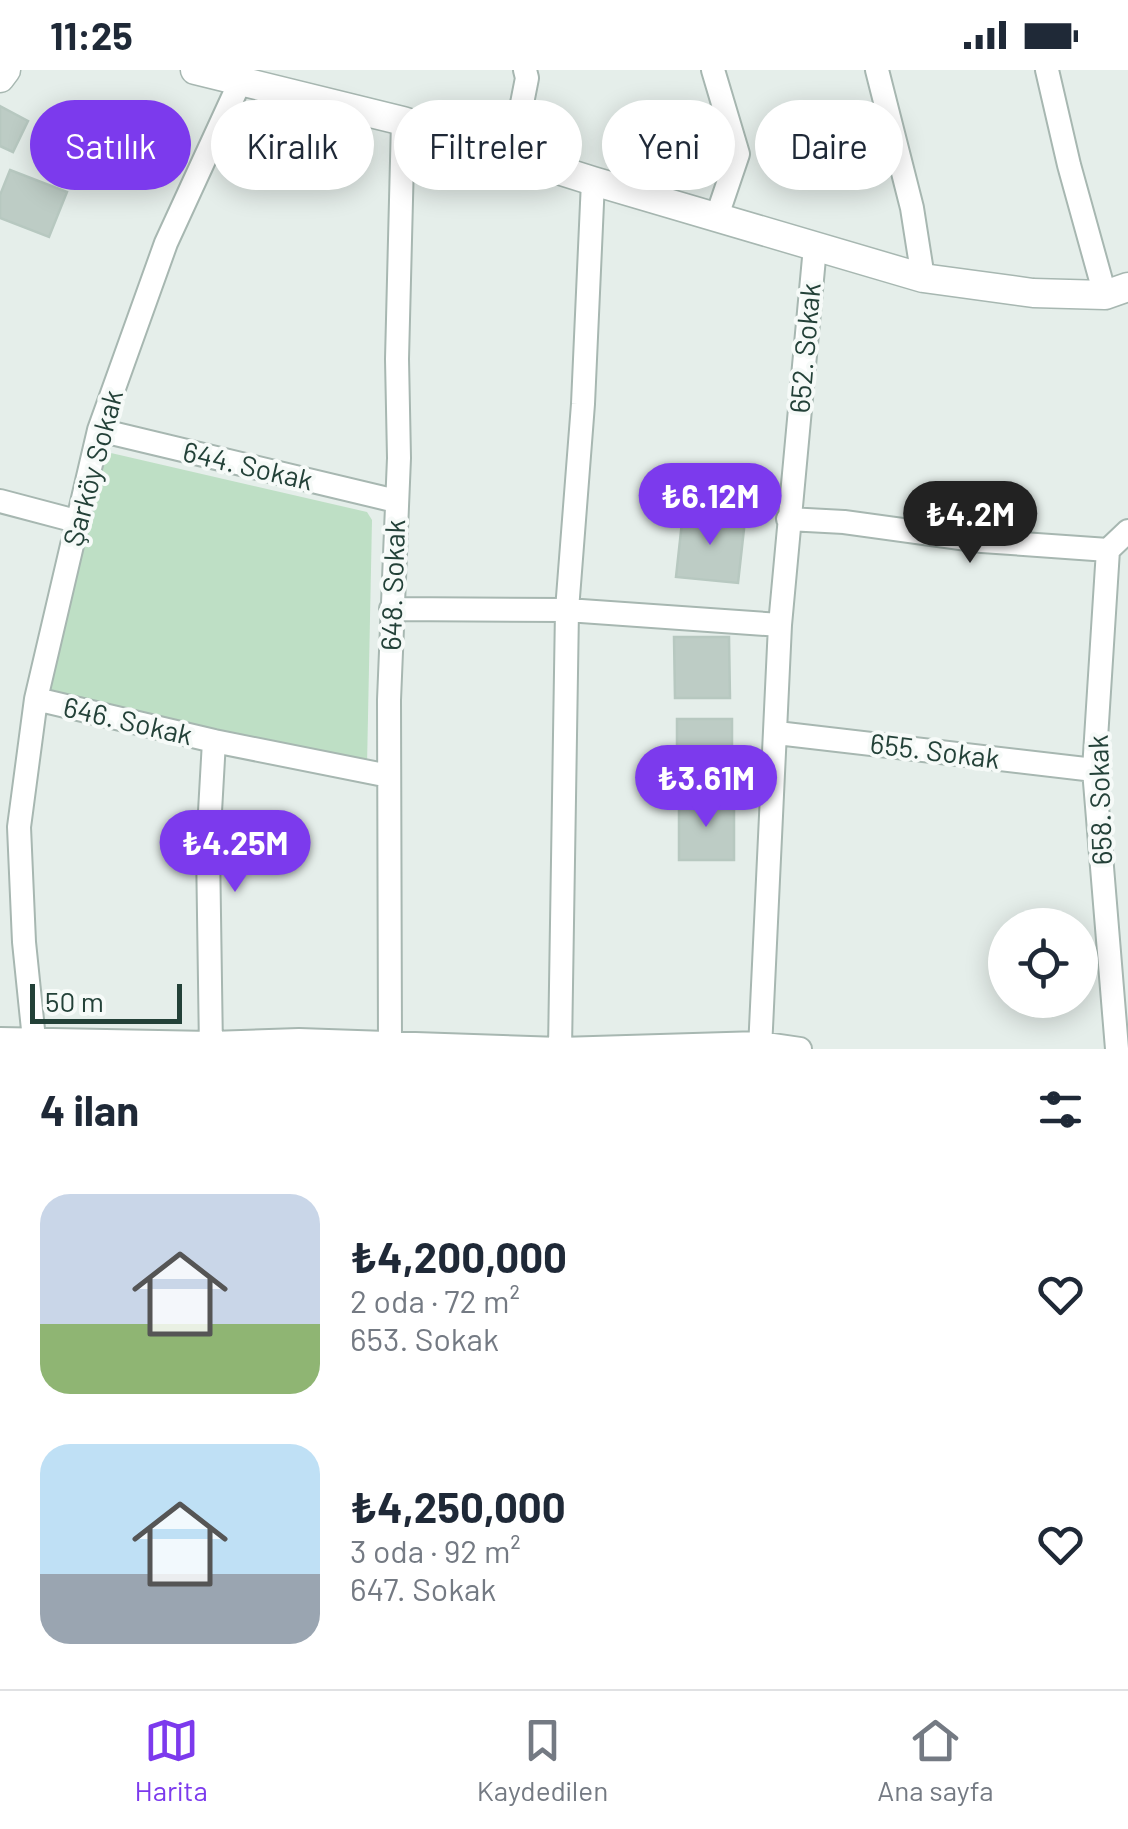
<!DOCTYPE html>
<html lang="tr">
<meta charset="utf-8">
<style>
:root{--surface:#fff;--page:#f6f6f7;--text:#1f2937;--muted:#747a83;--line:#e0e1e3;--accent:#7c3aed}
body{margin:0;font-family:Barlow,sans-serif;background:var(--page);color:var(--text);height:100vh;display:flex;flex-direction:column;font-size:38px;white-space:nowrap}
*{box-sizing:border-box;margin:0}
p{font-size:32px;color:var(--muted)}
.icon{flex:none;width:55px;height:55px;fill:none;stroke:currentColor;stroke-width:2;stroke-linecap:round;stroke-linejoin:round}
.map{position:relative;height:979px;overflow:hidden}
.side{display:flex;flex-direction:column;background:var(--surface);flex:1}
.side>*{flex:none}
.top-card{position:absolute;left:30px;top:30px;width:1070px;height:90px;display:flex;gap:20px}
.tools{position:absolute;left:988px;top:838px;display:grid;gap:20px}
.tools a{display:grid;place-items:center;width:110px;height:110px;border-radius:50%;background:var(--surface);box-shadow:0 5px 25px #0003;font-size:50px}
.scale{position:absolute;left:30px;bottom:25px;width:152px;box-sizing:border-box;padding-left:10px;border:5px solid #234138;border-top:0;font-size:28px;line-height:35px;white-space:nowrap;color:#234138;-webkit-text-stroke:8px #f6faf8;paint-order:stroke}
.price{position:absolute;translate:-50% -85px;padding:0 22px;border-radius:35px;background:var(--accent);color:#fff;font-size:32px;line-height:65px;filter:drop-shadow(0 2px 5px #0008)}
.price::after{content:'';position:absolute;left:50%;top:60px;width:30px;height:22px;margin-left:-15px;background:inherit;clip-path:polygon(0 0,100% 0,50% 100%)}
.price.current{background:#222;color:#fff}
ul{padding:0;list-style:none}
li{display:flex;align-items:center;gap:30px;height:250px;padding:0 40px}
li span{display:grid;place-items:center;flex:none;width:280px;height:200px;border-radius:30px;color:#555}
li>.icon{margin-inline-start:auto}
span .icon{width:120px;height:120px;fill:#fffc;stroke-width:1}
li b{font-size:42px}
h2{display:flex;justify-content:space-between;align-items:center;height:120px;padding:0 40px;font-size:42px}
.chip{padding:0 35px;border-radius:45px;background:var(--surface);box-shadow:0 5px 25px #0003;font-size:35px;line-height:90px}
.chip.current{background:var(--accent);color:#fff}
.status{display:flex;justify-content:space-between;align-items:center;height:70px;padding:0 50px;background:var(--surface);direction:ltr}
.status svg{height:28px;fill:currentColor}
.dock{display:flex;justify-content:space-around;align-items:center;height:140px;border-top:2px solid var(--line);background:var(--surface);font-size:28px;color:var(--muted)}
.dock a{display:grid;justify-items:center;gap:5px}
.dock .current{color:var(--accent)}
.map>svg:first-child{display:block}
</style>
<div class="status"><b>11:25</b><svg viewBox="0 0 49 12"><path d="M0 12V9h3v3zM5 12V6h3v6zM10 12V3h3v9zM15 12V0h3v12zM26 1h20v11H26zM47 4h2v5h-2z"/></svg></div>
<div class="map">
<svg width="1128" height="979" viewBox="0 0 1128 979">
<rect width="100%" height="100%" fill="#e5eeea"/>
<!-- green -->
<path fill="#bedfc5" d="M111 383 367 442 372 450 367 696 50 620 47 615 97 388Z"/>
<!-- building -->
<path fill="#bdccc5" stroke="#b7c8c0" stroke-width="2.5" d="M0 36 28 51 13 82 0 76Z
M10 100 67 122 49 167 0 148V125Z
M683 443 745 450 738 513 676 507Z
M674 567H729L730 628H675Z
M677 649H732V710H677Z
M679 729H734V790H679Z"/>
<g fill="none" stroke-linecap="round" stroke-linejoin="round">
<defs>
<path id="minor" d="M713 0 738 84 717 146
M877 0 912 138 923 208
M1047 0 1069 95 1105 225
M512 84 527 8 525 0
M593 111 583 334 567 540 560 979 760 973 800 979
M99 360 396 431
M0 431 76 451
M788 449 844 452 982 471 1108 480 1128 461
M1108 480 1094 700 1117 979
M391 539 567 540 780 555
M36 629 99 360 166 173 240 12 243 0
M777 663 1094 700
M0 969 211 973 299 970 560 979
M35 979 24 872 19 757 36 629 214 671 389 706
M211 979 208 777 214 671
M390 979 389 630 399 388 397 289 403 51
M760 979 780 555 815 177"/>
<path id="tertiary" d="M195 0 403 51 593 111 923 208 1033 223 1105 225 1128 217
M0 8 6 0"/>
</defs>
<!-- minor casing -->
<use href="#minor" stroke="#a7b7b1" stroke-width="26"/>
<!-- tertiary casing -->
<use href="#tertiary" stroke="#a7b7b1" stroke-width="31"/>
<!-- minor -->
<use href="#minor" stroke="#fff" stroke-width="22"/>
<!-- tertiary -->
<use href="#tertiary" stroke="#fff" stroke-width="28"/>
</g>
<g text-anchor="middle" stroke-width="8" stroke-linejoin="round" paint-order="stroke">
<!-- street labels -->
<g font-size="28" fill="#234138" stroke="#f6faf8">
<text transform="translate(805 278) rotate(-85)" y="10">652. Sokak</text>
<text transform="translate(248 396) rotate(13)" y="10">644. Sokak</text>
<text transform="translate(93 398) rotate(-75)" y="10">Şarköy Sokak</text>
<text transform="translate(393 515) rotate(-88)" y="10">648. Sokak</text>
<text transform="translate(128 651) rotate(13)" y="10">646. Sokak</text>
<text transform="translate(935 681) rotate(7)" y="10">655. Sokak</text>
<text transform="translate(1100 730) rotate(-92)" y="10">658. Sokak</text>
</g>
</g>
</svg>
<div class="tools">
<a><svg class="icon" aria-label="locate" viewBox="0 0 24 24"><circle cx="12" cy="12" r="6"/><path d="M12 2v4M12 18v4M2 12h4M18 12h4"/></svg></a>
</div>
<div class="scale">50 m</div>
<b class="price" style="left:710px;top:478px">₺6.12M</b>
<b class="price current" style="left:970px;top:496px">₺4.2M</b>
<b class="price" style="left:706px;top:760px">₺3.61M</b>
<b class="price" style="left:235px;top:825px">₺4.25M</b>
<div class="top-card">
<a class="chip current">Satılık</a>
<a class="chip">Kiralık</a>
<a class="chip">Filtreler</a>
<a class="chip">Yeni</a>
<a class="chip">Daire</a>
</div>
</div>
<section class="side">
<h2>4 ilan<svg class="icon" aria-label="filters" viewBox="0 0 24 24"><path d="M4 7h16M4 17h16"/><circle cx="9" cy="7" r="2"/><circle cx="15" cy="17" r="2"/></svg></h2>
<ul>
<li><span style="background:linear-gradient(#c9d6e8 65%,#8fb573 0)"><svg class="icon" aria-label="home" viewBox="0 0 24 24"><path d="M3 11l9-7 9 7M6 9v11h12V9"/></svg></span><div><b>₺4,200,000</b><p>2 oda · 72 m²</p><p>653. Sokak</p></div><svg class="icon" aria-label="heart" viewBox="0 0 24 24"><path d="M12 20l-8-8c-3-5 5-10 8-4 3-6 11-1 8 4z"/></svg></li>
<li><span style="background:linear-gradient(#bfe0f5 65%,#9aa5b1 0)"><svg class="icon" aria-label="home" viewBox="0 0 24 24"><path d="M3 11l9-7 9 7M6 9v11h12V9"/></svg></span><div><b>₺4,250,000</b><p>3 oda · 92 m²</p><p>647. Sokak</p></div><svg class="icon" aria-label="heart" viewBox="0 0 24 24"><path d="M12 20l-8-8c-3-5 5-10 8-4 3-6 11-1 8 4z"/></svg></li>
</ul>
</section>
<nav class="dock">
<a class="current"><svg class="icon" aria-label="map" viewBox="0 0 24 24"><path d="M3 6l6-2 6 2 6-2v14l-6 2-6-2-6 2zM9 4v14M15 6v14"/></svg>Harita</a>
<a><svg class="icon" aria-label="saved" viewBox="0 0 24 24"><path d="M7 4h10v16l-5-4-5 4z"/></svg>Kaydedilen</a>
<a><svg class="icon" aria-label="home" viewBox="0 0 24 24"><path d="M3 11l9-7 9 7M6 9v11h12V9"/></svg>Ana sayfa</a>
</nav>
